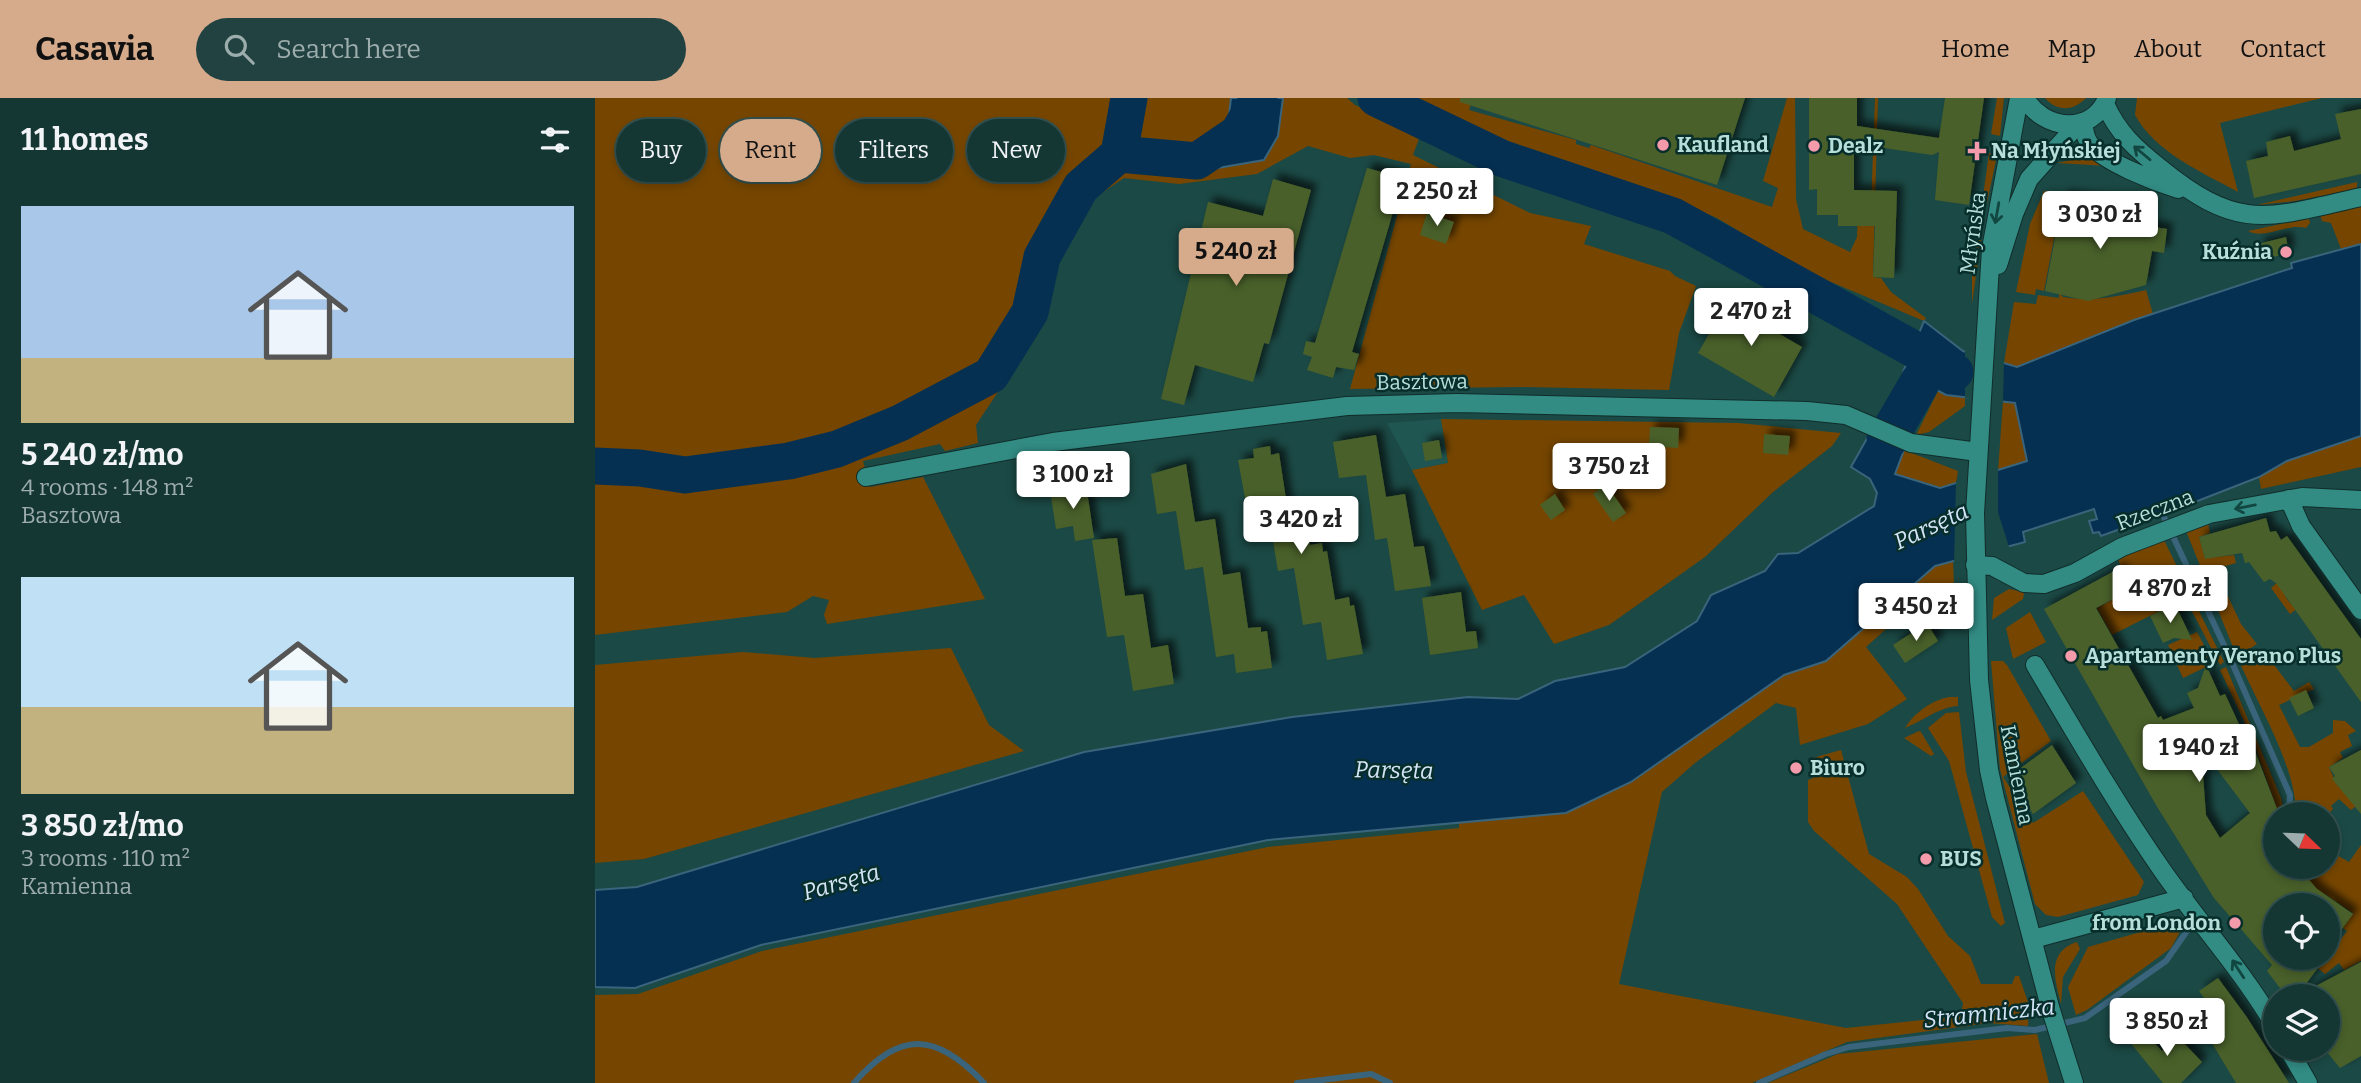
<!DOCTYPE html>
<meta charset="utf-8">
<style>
:root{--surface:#143734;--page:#214240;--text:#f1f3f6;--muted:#9dacac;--line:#33514f;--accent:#d6ab8b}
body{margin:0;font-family:Bitter,serif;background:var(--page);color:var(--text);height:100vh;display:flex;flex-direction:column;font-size:26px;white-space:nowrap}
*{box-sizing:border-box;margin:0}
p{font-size:23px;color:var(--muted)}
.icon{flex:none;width:38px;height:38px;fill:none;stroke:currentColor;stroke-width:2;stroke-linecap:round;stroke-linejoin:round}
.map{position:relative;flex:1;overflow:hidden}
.sheet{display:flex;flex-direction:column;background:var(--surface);width:595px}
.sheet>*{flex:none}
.top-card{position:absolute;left:21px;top:21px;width:665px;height:63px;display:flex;gap:14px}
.needle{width:46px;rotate:113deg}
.controls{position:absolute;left:1668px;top:704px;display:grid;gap:14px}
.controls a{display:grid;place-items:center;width:77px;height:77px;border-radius:50%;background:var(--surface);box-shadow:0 4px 10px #0003,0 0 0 2px var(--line);font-size:35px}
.price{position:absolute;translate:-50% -60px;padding:0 16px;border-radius:7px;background:#fff;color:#222;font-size:23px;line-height:46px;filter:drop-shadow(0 2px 4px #0008)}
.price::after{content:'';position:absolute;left:50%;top:42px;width:21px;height:16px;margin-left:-10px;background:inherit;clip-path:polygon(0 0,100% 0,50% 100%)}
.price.active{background:var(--accent);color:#111}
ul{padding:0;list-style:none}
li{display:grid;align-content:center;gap:14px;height:371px;padding:0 21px}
li span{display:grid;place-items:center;height:217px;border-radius:0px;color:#555}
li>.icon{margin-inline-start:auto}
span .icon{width:126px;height:126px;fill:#fffc;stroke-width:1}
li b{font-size:30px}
h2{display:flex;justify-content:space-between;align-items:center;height:84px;padding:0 21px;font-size:30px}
.pill{padding:0 24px;border-radius:32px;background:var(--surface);box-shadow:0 4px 10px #0003,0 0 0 2px var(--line);font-size:24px;line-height:63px}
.pill.active{background:var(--accent);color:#111}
header{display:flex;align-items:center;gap:42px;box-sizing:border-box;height:98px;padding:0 35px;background:var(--accent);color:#111}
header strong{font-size:33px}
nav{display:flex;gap:38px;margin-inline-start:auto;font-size:24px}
.search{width:490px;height:63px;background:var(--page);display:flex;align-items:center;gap:18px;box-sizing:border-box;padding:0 24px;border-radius:38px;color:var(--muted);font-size:26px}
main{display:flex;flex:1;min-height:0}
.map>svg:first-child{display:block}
</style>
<header>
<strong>Casavia</strong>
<div class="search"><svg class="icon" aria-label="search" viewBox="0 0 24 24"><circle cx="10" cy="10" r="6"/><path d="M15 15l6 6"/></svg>Search here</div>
<nav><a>Home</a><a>Map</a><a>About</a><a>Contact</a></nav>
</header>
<main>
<section class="sheet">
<h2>11 homes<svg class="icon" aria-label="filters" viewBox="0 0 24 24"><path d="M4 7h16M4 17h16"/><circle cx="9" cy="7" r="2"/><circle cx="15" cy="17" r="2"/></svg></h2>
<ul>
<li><span style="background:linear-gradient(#a9c7e8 70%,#c2b280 0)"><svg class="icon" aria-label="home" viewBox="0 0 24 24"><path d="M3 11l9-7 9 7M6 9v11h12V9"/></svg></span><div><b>5 240 zł/mo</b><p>4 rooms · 148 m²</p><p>Basztowa</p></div></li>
<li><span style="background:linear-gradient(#bfe0f5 60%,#c2b280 0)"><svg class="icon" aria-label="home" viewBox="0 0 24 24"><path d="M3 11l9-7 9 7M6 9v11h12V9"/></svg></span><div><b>3 850 zł/mo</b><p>3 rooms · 110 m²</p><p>Kamienna</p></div></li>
</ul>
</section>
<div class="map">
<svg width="1766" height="985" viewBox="0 0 1766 985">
<defs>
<filter id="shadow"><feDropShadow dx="6" dy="-6" stdDeviation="3.5" flood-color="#0009"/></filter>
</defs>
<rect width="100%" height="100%" fill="#1b4945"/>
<!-- built -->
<path fill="#205651" d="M846 321 853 365 817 372 792 325Z"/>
<!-- green -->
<path fill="#764600" d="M0 0H752L760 7 825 38 818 57 935 115 996 128 989 146 1075 173 1080 178 1101 188 1084 235 1074 292 925 289 755 291 816 66 779 57 755 60 713 48 662 76 584 86 529 80 489 107 465 139 446 222 429 255 381 327 383 345 350 353 345 346 268 363 275 389 328 379 390 501 232 526 229 517 234 502 218 498 192 514 0 537Z
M814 0H878L874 12 981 42V46L994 50 996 47 1177 109 1183 90 1168 83 1192 0H1200L1201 101 1208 131 1255 154 1262 139 1263 109H1276L1280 0H1283L1278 179 1286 180 1296 194 1331 220 1329 223 1212 174 1122 120 1054 92 901 41Z
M1402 0H1409L1405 38 1396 36Z
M1450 0H1491C1479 13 1462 14 1450 0Z
M1542 0H1727L1625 25 1643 94C1607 74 1561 55 1540 17Z
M1394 55 1402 57 1392 105 1387 106Z
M1490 59 1513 68 1462 65Z
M1762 84V91L1700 103 1662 107Z
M1449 93 1465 96 1467 99 1449 193 1441 191 1440 197 1421 194 1435 126Z
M1766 108V146L1746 151 1736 125 1727 123 1725 117Z
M1714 120 1715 125 1711 130C1692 125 1669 142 1653 133Z
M1384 132 1387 135 1377 206V174Z
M1551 192 1558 216 1422 269 1409 265 1419 204 1441 206 1443 197 1464 200V195L1468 199C1500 204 1524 198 1551 192Z
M1343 293 1370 298V308L1334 334 1321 337Z
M1408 303 1417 304 1421 308 1432 363 1403 373Z
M846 321 1143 325 1246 335 1237 348 1178 394 1110 459 1014 527 959 546 929 497 887 512 817 372 853 365Z
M1766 338V369L1666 391 1664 379 1692 363Z
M1309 352 1363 373 1361 386 1345 390 1300 376Z
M1613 425 1615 435 1604 439 1610 460 1639 457 1641 465 1620 471 1646 526 1662 546 1642 559 1591 433Z
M1569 442 1629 564 1625 567 1590 500 1517 537 1502 510 1535 492 1523 461Z
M1358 462 1360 513 1337 527 1321 504 1271 549 1312 601 1273 626 1205 647 1201 610 1181 605 1100 665 1067 694 1024 886 1251 930 1366 918 1368 905 1302 806 1219 733 1213 724V682L1218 680 1214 661 1246 652 1274 756 1312 779 1323 791 1353 838 1375 858 1386 886H1417L1420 878H1424L1434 907 1433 928 1394 925 1252 944 1157 985H0V897L43 896 167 853 673 749 864 730V723L971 715 1036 684 1189 577 1231 563 1340 468Z
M1683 484C1690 494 1690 505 1703 510L1695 516 1676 490Z
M1414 491 1429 494 1428 501 1397 522 1399 500Z
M1435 514 1451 544 1418 561 1411 530Z
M1602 534 1617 562 1615 567 1588 580 1573 547Z
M356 550 394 627 429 653 49 761 0 765V567L148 554 220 560Z
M1667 551 1699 593 1714 584 1719 591 1684 607 1705 649H1714L1738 635V622L1750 623 1761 633 1753 637 1757 648 1745 654 1748 660 1734 669 1742 687 1765 705 1756 712 1744 701 1736 708 1738 711 1733 716 1739 725 1733 741 1732 716H1701C1701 668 1663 607 1644 563Z
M1396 563H1408L1412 567 1456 643 1408 679 1438 725 1488 693 1549 784 1543 797 1463 819 1451 817 1440 806 1405 671Z
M1631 569 1686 700 1689 716H1684L1656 638 1625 572Z
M1354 599H1363V608C1344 609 1328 623 1310 630 1319 615 1337 602 1354 599Z
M1364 614 1371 674 1410 825 1406 828 1397 819 1354 663 1333 630 1351 615Z
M1324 633 1326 634 1339 656 1336 658 1309 640Z
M1766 747V863L1749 872 1744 865 1730 876 1720 868 1726 859H1732L1733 851 1739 842 1743 845 1752 833 1748 830 1758 815 1730 796 1721 807H1694L1714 782 1703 768H1732L1733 752 1754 764Z
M1577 825 1586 832 1576 850 1492 912 1481 917 1473 889 1493 849Z
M1482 844 1485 851 1468 879 1466 906C1460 882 1451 854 1482 844Z
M1442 936 1454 985H1173L1243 956Z"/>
<!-- water -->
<path fill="#053052" stroke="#3a647b" stroke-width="2" d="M636 0H688L683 38 669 62 605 73 601 54 633 26Z
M1766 146V338L1692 363 1664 379 1605 402 1506 438 1504 434 1498 435 1494 423 1502 421 1499 411 1428 434 1430 444 1340 468 1231 563 1189 577 1036 684 971 715 673 742 166 847 40 890 0 889V792L42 789 489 654 697 619 873 599 923 601 960 583 1030 569 1102 523 1116 497 1170 473 1183 456 1203 455 1279 408 1282 395 1275 381 1256 369 1275 335 1309 352 1300 376 1345 390 1432 363 1420 305 1351 297 1308 274 1329 223 1368 253 1422 269 1539 222 1697 170 1696 165Z"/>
<!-- pier -->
<path fill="#1b4945" d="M1370 250 1409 262 1408 306 1370 300Z
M1403 369V414L1415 452 1359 465 1361 383Z"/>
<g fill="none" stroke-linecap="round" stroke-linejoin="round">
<!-- stream -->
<path stroke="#3a647b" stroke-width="6" d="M1567 415 1635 560 1695 697 1694 716
M259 985C305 932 341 934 389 985
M702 985 776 976 795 985
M1164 985 1231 956 1254 949 1412 930 1440 932 1490 920 1571 863 1592 833"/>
<!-- canal -->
<path stroke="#053052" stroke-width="23" d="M1283 339 1318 279
M1299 347 1333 287"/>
<!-- river -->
<path stroke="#053052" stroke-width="37" d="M781 0 906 60 1078 118 1360 274
M524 56 534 0
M0 368 45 370 90 377 194 363 242 351 305 325 396 277 435 214 447 159 486 89 524 56 602 63 643 35 664 0"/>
</g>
<!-- building -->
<path fill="#4a6029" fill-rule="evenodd" filter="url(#shadow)" d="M865 0H1150L1122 87 865 4Z
M1214 0H1262V28L1344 40 1350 0H1389L1374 107 1340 102 1344 54 1337 57 1262 46V55H1259V92L1302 93 1299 180 1278 179 1280 128H1243V117H1222V91L1214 92Z
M1766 11V76L1659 100 1651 63 1673 58 1671 44 1695 38 1699 53 1746 41 1740 16Z
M772 70 808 80 757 254 764 256 759 272 741 269 738 280 712 272 717 259 708 256 711 243 720 245Z
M678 81 716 92 674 246 669 245 658 284 600 267 589 307 566 301 613 104 668 118Z
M1468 98 1528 108 1527 124 1572 131 1569 155 1557 153 1551 187 1493 203 1450 193Z
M832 115 859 124 851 146 825 137Z
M1691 139 1694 155 1666 162 1663 146Z
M1133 203 1161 220 1165 214 1185 227 1181 234 1207 249 1179 299 1103 255Z
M1055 329 1084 330 1083 350 1054 348Z
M1169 336 1195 338 1193 357 1168 355Z
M781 337 791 399 810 396 819 449 829 448 836 488 800 493 792 440 780 442 771 377 744 380 738 344Z
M844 342 847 360 830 363 827 345Z
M675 348 676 357 684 355 693 414 710 412 715 447 727 445 728 454 732 453 740 502 754 499 755 508 759 507 768 556 732 562 726 524 708 527 699 470 683 473 672 407 656 410 654 400H650L643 362 659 360 658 351Z
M591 366 600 424 620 421 628 477 645 474 653 530 666 529V534L672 533 677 570 641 575 639 556 621 559 608 469 590 472 581 413 562 416 556 376Z
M491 386 499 440 480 443 478 428 461 431 455 392Z
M1011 386 1031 415 1018 424 998 396Z
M960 396 970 412 956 422 945 407Z
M1671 420 1675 434 1681 433 1686 442 1692 438 1766 541V604L1681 485 1675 481 1669 484 1654 464 1650 465 1647 455 1610 461 1604 439Z
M522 440 530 498 548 496 556 550 573 547 579 586 538 593 529 537 512 539 497 442Z
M1525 470 1535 492 1501 510 1563 620 1566 618 1568 622 1599 610 1592 595 1603 590 1611 567 1625 598 1630 596 1655 650 1658 648 1684 716H1680V768H1702L1722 791 1758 816 1732 851V807H1680V863L1683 859H1731L1702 898H1691L1672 873 1677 867 1619 800 1561 707 1449 511ZM1606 650 1655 715 1625 740 1611 717Z
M866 494 871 534 881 533 883 550 835 557 827 500Z
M1580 506 1597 542 1579 540 1568 545 1555 518Z
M1332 525 1343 543 1310 565 1298 547Z
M1711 592 1719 610 1703 618 1694 600Z
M1457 647 1481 685 1438 716 1415 678Z
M1766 652V716L1737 681 1740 678 1734 669Z
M1766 864V958L1745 970 1732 954V898H1702Z
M1623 880 1651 918 1694 985H1641L1612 937 1622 927 1610 910 1614 907 1604 893Z
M1547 932 1567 953 1582 938 1607 964 1586 985H1568L1534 943Z"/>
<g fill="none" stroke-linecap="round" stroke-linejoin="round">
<defs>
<path id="street" d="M1510 6C1523 35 1541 51 1565 70 1645 135 1672 120 1766 99
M1488 24C1489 32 1490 39 1494 45 1508 64 1561 84 1583 91
M271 379 458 344 752 308 861 305 1212 313 1251 317 1316 345 1383 354
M1694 401 1706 428 1766 512
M1380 467 1397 468 1429 485 1449 486 1480 475 1527 449 1614 416 1707 399 1766 402
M1440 567C1481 636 1521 706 1567 772 1604 825 1647 872 1680 928
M1438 841 1589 800
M1693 950 1713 985"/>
<path id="secondary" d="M1424 0 1396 151 1380 415 1384 582 1394 672 1400 700 1455 909 1479 985
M1430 0C1448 32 1497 38 1512 0
M1403 167 1419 116 1434 81 1483 26"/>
</defs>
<!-- street casing -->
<use href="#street" stroke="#112d2a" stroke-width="20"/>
<!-- secondary casing -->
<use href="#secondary" stroke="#112d2a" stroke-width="20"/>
<!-- street -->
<use href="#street" stroke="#328c84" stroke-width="18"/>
<!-- secondary -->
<use href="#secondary" stroke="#328c84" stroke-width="18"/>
</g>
<!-- one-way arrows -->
<defs><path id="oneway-shaft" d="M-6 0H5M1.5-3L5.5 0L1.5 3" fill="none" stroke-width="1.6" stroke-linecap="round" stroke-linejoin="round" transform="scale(1.75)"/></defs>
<g stroke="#124641">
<use href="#oneway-shaft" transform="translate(1547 55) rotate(-140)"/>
<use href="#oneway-shaft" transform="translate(1402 115) rotate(100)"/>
<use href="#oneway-shaft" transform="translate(1650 409) rotate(169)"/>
<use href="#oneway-shaft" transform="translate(1643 871) rotate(-123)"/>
</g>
<!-- markers -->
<g fill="#f39aab" stroke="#072e2b" stroke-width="2.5">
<circle cx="1068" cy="47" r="7"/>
<circle cx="1219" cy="48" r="7"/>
<path d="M1378.5 42.5h7v7h7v7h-7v7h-7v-7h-7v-7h7z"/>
<circle cx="1691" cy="154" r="7"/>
<circle cx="1476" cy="558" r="7"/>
<circle cx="1201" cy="670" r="7"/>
<circle cx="1331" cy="761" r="7"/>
<circle cx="1640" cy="825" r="7"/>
</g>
<g text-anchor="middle" stroke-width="5" stroke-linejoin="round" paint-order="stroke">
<!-- poi labels -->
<g font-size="21" font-weight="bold" fill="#b7dfda" stroke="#072e2b" text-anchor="start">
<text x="1082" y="54">Kaufland</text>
<text x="1233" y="55">Dealz</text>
<text x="1396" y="60">Na Młyńskiej</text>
<text x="1677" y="161" text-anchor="end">Kuźnia</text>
<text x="1490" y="565">Apartamenty Verano Plus</text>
<text x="1215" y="677">Biuro</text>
<text x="1345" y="768">BUS</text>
<text x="1626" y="832" text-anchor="end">from London</text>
</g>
<!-- street labels -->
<g font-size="21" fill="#b7dfda" stroke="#072e2b">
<text transform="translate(1378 135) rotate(-82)" y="7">Młyńska</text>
<text transform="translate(827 284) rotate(-1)" y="7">Basztowa</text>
<text transform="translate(1560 412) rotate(-21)" y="7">Rzeczna</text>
<text transform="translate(1422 677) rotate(79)" y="7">Kamienna</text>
</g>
<!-- water labels -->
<g font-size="23" font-style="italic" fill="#d3e5f7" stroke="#072e2b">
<text transform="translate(1336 428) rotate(-25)" y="8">Parsęta</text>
<text transform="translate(799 672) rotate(1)" y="8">Parsęta</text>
<text transform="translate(246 784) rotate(-16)" y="8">Parsęta</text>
<text transform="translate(1394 915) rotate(-6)" y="8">Stramniczka</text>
</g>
</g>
</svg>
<div class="controls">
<a><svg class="needle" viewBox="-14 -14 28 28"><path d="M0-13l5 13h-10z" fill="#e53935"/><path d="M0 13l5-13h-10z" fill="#9dacac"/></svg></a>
<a><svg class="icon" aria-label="locate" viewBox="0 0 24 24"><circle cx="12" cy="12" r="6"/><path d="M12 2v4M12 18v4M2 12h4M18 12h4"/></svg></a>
<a><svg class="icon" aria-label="layers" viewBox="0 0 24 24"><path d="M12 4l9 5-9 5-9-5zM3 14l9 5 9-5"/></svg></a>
</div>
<b class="price" style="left:842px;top:130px">2 250 zł</b>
<b class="price" style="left:1505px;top:153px">3 030 zł</b>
<b class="price active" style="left:641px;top:190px">5 240 zł</b>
<b class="price" style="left:1156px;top:250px">2 470 zł</b>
<b class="price" style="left:1014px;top:405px">3 750 zł</b>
<b class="price" style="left:478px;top:413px">3 100 zł</b>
<b class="price" style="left:706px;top:458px">3 420 zł</b>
<b class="price" style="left:1575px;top:527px">4 870 zł</b>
<b class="price" style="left:1321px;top:545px">3 450 zł</b>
<b class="price" style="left:1604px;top:686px">1 940 zł</b>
<b class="price" style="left:1572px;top:960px">3 850 zł</b>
<div class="top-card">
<a class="pill">Buy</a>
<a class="pill active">Rent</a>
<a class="pill">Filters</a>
<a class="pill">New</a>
</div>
</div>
</main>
